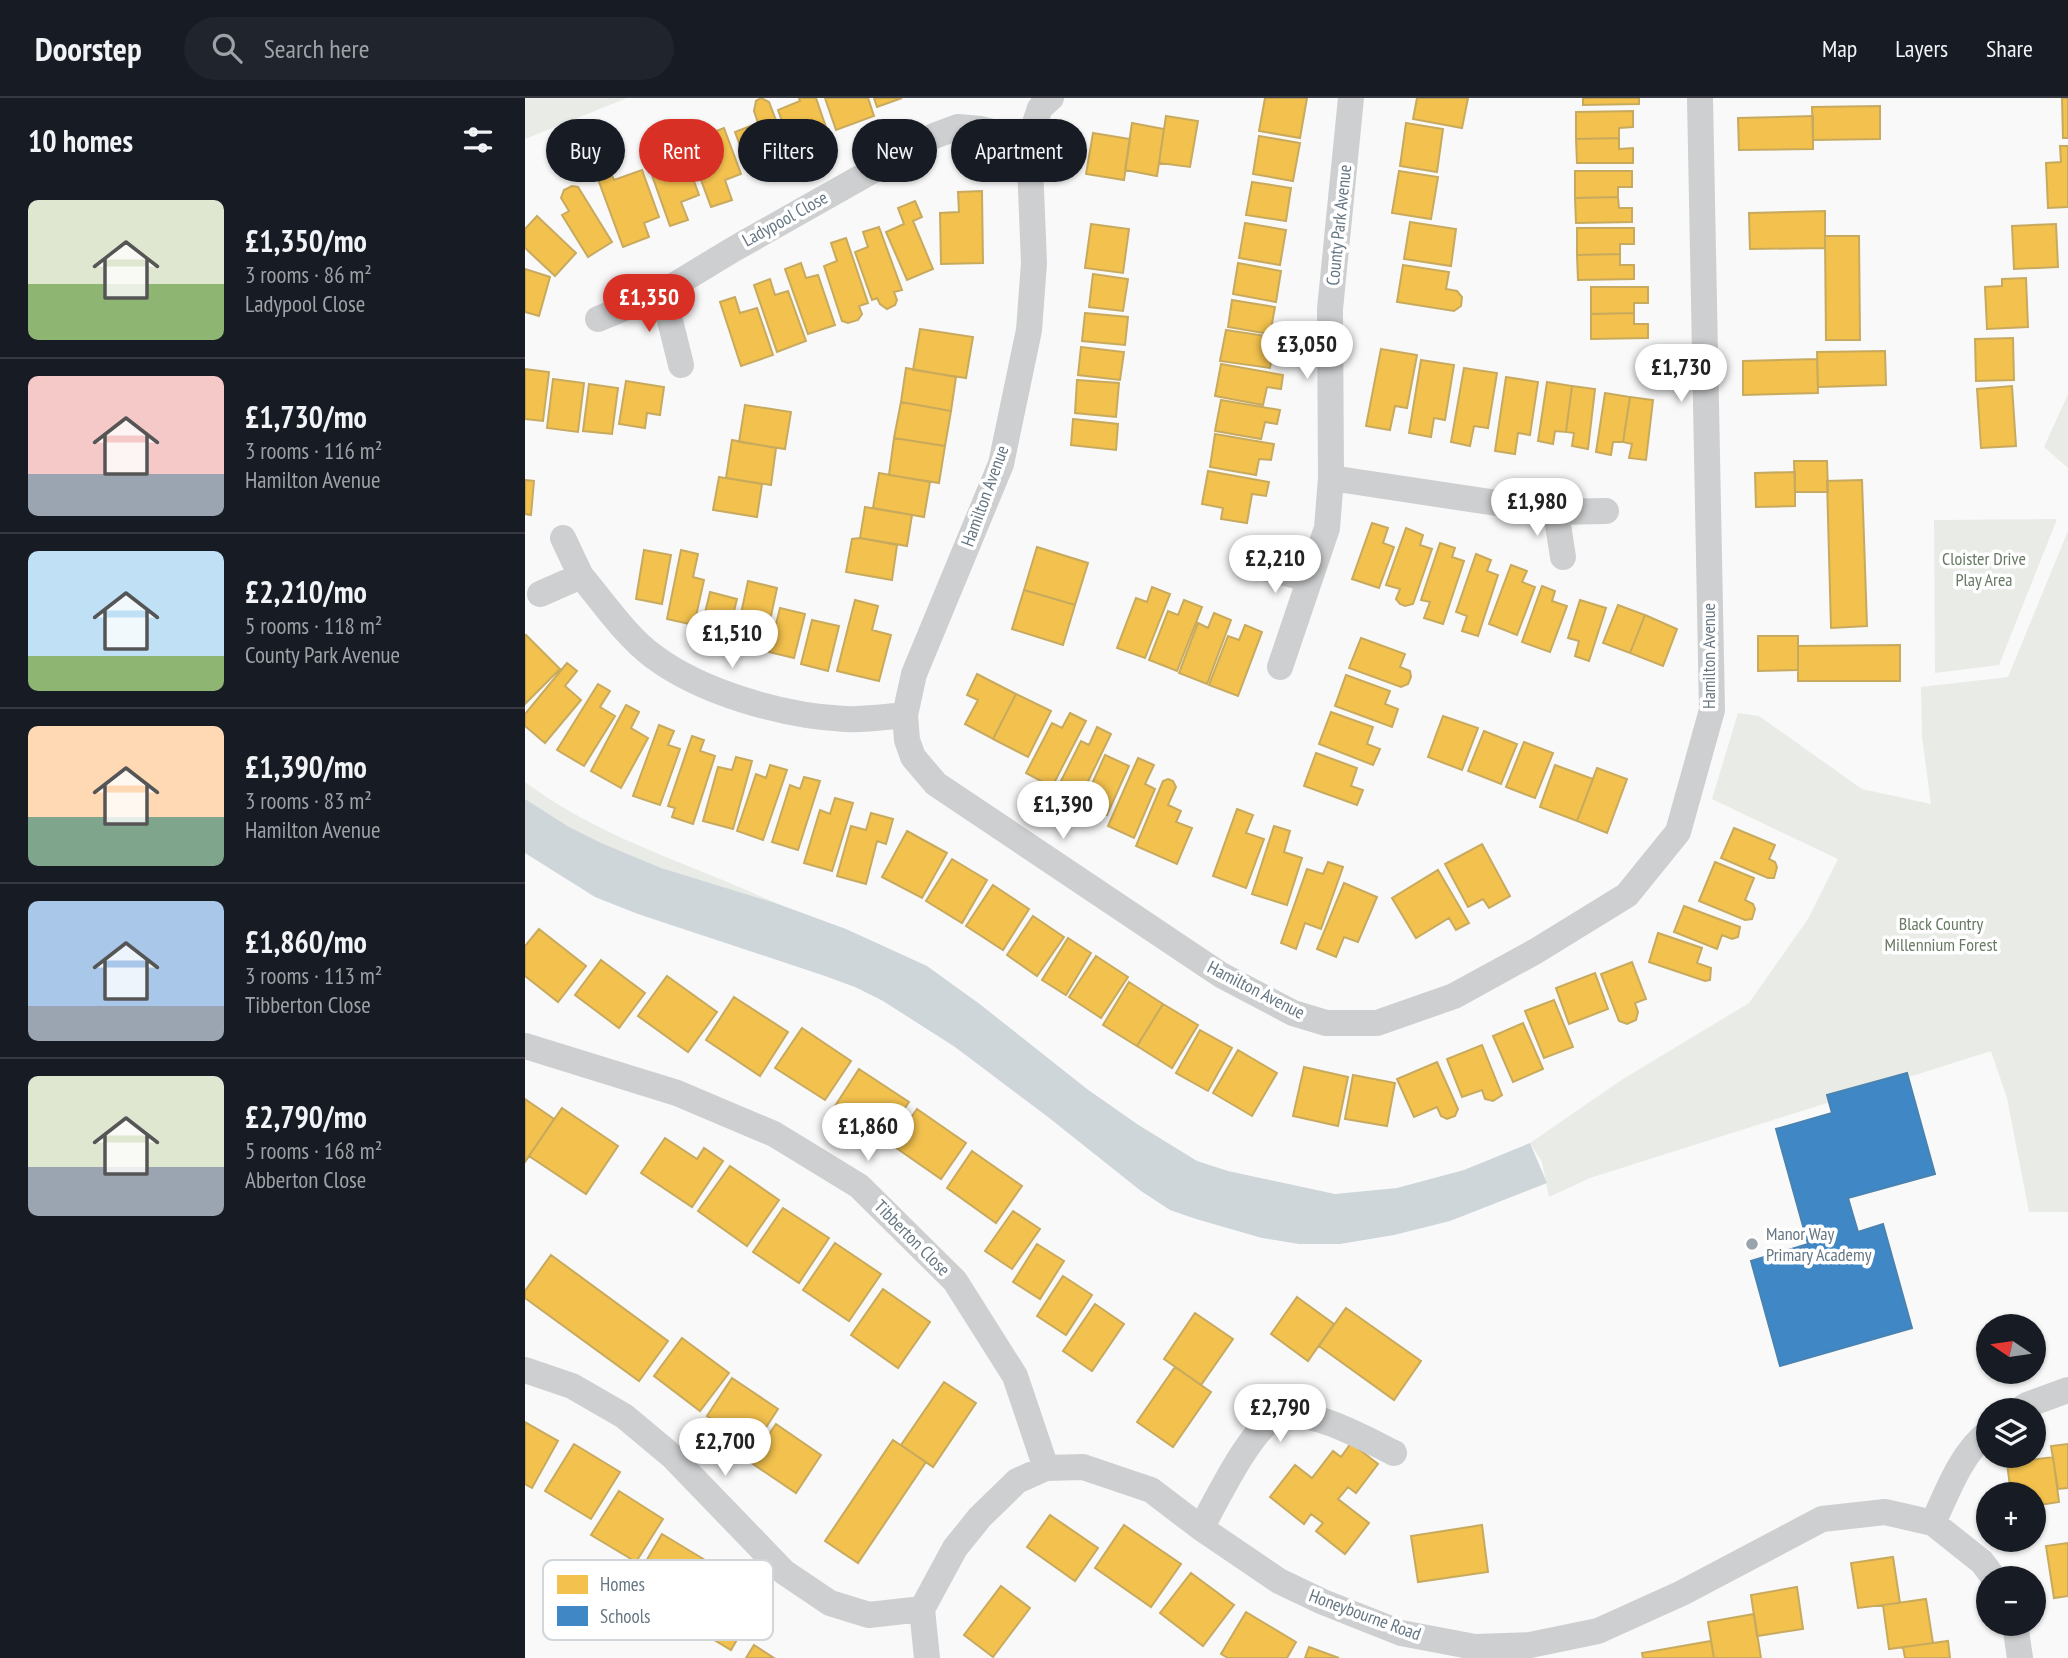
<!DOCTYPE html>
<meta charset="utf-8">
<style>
:root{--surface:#171b24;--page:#20242c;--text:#f1f3f6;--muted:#9ea1a6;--line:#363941;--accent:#d93025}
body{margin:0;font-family:"PT Sans Narrow",sans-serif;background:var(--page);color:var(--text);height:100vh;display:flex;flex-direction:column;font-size:26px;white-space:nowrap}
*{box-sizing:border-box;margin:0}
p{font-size:23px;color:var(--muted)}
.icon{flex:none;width:38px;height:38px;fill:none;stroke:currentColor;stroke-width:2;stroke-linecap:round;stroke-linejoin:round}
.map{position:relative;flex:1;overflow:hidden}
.side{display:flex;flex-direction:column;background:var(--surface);width:525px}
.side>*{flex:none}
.banner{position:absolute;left:21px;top:21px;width:665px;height:63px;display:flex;gap:14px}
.needle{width:46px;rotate:283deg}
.controls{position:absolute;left:1451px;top:1216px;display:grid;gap:14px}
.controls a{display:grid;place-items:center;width:70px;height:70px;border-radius:50%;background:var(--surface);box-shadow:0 2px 5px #0004;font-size:35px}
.price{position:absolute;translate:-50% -60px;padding:0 16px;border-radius:24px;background:#fff;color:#222;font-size:23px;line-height:46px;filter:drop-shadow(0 2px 4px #0008)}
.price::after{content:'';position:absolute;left:50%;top:42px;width:21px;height:16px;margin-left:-10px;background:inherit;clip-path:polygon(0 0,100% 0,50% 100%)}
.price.selected{background:var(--accent);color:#fff}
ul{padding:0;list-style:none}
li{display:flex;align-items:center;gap:21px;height:175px;padding:0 28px}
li+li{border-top:2px solid var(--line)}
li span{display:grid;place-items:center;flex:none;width:196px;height:140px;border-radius:10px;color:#555}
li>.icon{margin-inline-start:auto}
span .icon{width:84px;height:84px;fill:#fffc;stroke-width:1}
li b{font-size:30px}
h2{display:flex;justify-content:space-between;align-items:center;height:84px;padding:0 28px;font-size:30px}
.pill{padding:0 24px;border-radius:32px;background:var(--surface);box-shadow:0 2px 5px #0004;font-size:24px;line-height:63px}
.pill.selected{background:var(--accent);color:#fff}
header{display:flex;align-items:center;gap:42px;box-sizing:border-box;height:98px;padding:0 35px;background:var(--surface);border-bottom:2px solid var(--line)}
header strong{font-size:33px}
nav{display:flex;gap:38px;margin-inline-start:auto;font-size:24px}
.search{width:490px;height:63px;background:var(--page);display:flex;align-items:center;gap:18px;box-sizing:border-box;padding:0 24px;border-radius:38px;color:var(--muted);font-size:26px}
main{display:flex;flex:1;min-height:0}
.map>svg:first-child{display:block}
</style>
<header>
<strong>Doorstep</strong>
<div class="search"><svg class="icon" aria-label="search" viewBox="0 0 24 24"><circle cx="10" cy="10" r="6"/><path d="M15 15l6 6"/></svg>Search here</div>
<nav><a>Map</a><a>Layers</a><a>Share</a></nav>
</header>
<main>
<section class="side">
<h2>10 homes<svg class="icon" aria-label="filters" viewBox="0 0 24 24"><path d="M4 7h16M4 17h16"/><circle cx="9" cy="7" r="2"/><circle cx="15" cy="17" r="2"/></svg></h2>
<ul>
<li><span style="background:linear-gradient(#dfe7d0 60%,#8fb573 0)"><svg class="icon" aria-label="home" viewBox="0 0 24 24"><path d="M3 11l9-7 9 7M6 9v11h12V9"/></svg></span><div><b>£1,350/mo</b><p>3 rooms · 86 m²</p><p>Ladypool Close</p></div></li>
<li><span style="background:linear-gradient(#f6c9c9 70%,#9aa5b1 0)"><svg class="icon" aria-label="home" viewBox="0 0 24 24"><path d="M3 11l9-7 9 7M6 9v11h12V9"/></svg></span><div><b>£1,730/mo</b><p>3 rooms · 116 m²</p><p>Hamilton Avenue</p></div></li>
<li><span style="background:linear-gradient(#bfe0f5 75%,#8fb573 0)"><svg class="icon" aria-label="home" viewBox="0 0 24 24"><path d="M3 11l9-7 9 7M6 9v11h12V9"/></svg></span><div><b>£2,210/mo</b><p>5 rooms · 118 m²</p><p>County Park Avenue</p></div></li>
<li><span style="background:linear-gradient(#ffd9b3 65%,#7fa58c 0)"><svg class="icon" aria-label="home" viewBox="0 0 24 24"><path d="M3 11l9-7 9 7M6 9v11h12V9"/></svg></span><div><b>£1,390/mo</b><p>3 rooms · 83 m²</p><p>Hamilton Avenue</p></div></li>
<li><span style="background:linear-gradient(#a9c7e8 75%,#9aa5b1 0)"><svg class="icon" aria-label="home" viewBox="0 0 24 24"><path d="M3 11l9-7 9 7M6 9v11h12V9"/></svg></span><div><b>£1,860/mo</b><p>3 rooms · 113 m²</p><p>Tibberton Close</p></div></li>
<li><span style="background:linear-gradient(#dfe7d0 65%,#9aa5b1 0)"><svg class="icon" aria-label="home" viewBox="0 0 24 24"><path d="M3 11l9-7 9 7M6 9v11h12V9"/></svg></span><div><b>£2,790/mo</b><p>5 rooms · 168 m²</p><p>Abberton Close</p></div></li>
</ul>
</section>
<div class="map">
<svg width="1543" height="1560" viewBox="0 0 1543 1560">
<rect width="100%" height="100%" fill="#f9f9f9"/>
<!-- green -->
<path fill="#e8ebe6" d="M0 0H102L0 41Z
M1543 296V370L1519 349Z
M1532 421 1474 567 1410 575 1409 422Z
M1543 433V1114H1504L1482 1000 1466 953 1065 1080 1024 1099 1017 1064 1005 1045 1098 981 1224 905 1283 821 1313 761 1187 701 1213 615 1234 618 1337 691 1406 706 1397 639 1396 589 1483 579Z
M0 684C76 741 167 766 253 806 172 785 66 752 0 701Z"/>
<!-- water -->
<path fill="#ced6d9" d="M0 701 44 729 76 745 136 770 253 806 321 831 402 868 456 907 562 991 612 1026 672 1063 703 1073 810 1096 872 1090 939 1072 1005 1045 1022 1085 925 1123 869 1137 815 1146H774L737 1140 671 1121 645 1112 616 1093 523 1019 430 949 358 903 330 889 297 877 113 816 70 799 0 755Z"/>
<!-- homes -->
<path fill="#f2c14e" stroke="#c8aa5e" stroke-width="2" d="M236 0 244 4 265 59 226 77 210 34 233 25 229 13 231 3Z
M274 0H291L305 41 268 54 253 12 275 3Z
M300 0H343L349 18 311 32Z
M349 0H377L352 9Z
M740 0H782L775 40 734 33Z
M892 0H943L937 30 888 21Z
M1058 0H1114V6L1058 7Z
M1537 0H1543V40H1538Z
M1355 8V41L1288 42 1287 9Z
M1108 13V29L1094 30V40L1051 41V14Z
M641 18 673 23 665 69 634 65Z
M1288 18V51L1214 52 1213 20Z
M607 25 639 31 632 78 600 72Z
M881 25 918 31 912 74 875 68Z
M199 30 216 76 200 82 207 102 186 109 162 44Z
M568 35 605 41 599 82 561 76Z
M734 38 775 45 768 83 728 76Z
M1094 40V51L1108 50V65H1052L1051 41Z
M1535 48H1543V109L1523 110 1521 65 1536 64Z
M158 53 174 97 156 104 163 122 145 128 123 66Z
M78 66 83 67 89 82 117 72 134 119 119 125 124 139 98 149 70 73 72 68Z
M874 73 913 79 906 121 867 115Z
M1050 73H1107V89H1093V99L1050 100Z
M727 84 766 90 761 123 721 117Z
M47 88 53 89 87 144 63 159 37 117 44 113 36 100 39 92Z
M457 93 458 165 416 166 415 115 434 114 433 94Z
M1093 99 1094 110H1107V124L1051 125 1050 100Z
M390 103 397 119 388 123 408 171 382 182 361 134 379 126 373 110Z
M1300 113V150L1225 151 1224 115Z
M12 118 51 155 30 178 0 150V131Z
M885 124 931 131 926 168 879 161Z
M720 125 761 132 755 167 714 160Z
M566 126 604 131 598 175 560 170Z
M1531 126 1533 169 1489 171 1487 128Z
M354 129 377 192 369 194 372 202 370 207 362 211 355 206 352 200 347 202 330 154 343 149 338 134Z
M1052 130H1109V146H1095V156L1052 157Z
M1300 138H1334L1335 242H1301Z
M321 140 343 205 334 208 337 216 333 222 323 225 317 223 299 168 312 163 306 145Z
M1095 156V167H1109V181L1053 182 1052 157Z
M276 165 281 180 293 177 310 227 283 236 260 171Z
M713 165 756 173 751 204 708 196Z
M878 167 924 174 921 191 932 193 937 199 936 208 929 213 872 204Z
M0 171 25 179 14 218 0 214Z
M568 176 603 181 598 213 564 209Z
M1501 180 1503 229 1462 231 1460 189 1477 188V181Z
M245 181 250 197 263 193 281 243 252 254 229 187Z
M1066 189H1123V205H1109V215L1066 216Z
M210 199 215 215 232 210 248 257 216 268 195 204Z
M707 202 750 209 745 236 703 229Z
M560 215 603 219 600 247 557 243Z
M1109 215V226H1123V240L1066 241V216Z
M395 231 448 239 441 280 388 272Z
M701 232 760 241 758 255 748 254 745 270 695 263Z
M1488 240 1489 282 1451 283 1450 241Z
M556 249 599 254 595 282 553 277Z
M856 251 892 257 882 310 870 308 865 332 841 328Z
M1360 253 1361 287 1293 289 1292 254Z
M1292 261 1293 295 1218 297V263Z
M896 262 929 267 920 322 909 320 906 339 884 335Z
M696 266 758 277 756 291 742 289 738 307 690 298Z
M381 270 431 279 426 313 376 304Z
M939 270 972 275 963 330 949 328 945 348 926 344Z
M0 271 24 274 18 323 0 321Z
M981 279 1013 284 1005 337 993 335 990 356 970 353Z
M28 281 59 285 53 334 22 330Z
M552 282 594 285 591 319 550 315Z
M101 283 139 289 135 317 122 315 120 330 94 326Z
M1022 284 1047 288 1041 334 1030 333 1028 346 1013 343Z
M64 286 93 290 87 336 58 333Z
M1047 288 1070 291 1063 351 1047 348 1049 335 1041 334Z
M1487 288 1491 348 1456 350 1452 291Z
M1080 295 1105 299 1098 344H1088L1086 357 1071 354Z
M1105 299 1128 302 1121 362 1104 360 1107 346 1098 344Z
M696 302 755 312 752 326 740 324 736 341 690 333Z
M376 304 426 313 420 348 369 340Z
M220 307 266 314 260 351 214 344Z
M548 321 593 326 591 352 546 347Z
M690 336 749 346 746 362 734 361 731 377 685 369Z
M369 340 420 348 414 385 364 377Z
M207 342 251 350 246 387 201 380Z
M1269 363H1302L1303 394H1270Z
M683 373 744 384 741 398 727 396 722 425 696 421 698 410 677 406Z
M1270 374V408L1231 409 1230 375Z
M354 375 405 384 399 419 348 410Z
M194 379 237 386 232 419 188 412Z
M0 382 9 383 6 417 0 416Z
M1337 382 1342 528 1306 530 1302 383Z
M340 409 387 417 382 448 335 440Z
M847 425 863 430 858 445 869 449 854 490 827 481Z
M881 430 898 437 895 447 907 451 888 506 880 508 875 506 871 501 875 491 861 487Z
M335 440 372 447 367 482 321 474 327 441Z
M915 445 930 450 927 459 939 463 918 526 899 520 905 504 896 502Z
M512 449 563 465 550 507 499 492Z
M119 452 146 457 137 506 111 501Z
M156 452 173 456 168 479 179 482 169 527 142 521Z
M951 456 966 462 962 473 973 477 953 538 937 533 942 518 931 514Z
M986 467 1002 473 997 484 1010 489 992 537 964 526Z
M223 483 252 490 238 555 209 548Z
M1017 488 1030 493 1027 503 1042 508 1025 554 997 544Z
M627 489 645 496 620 560 592 550 611 500 622 504Z
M499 492 550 507 538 547 487 531Z
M185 494 212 501 201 546 174 540Z
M330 502 353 508 347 532 366 537 354 583 312 573Z
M659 502 677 509 652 573 624 562 643 513 653 517Z
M1055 502 1081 510 1064 563 1050 558 1054 543 1043 540Z
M1093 507 1120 517 1105 555 1078 545Z
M255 510 280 516 269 560 244 554Z
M689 515 706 522 682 586 654 575 673 525 683 530Z
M1120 517 1152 531 1138 568 1105 555Z
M287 522 314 528 303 573 276 566Z
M720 527 737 534 713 598 684 587 703 538 714 542Z
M1 537 35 571 0 606V538Z
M1233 538H1273V572L1233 573Z
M836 540 880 556 875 569 885 573 886 579 883 586 876 589 824 570Z
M1375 547V583H1273V548Z
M42 565 52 573 40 588 56 602 20 645 0 628V616Z
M452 576 491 596 468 641 440 626 453 602 442 597Z
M821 577 865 593 860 606 873 611 867 629 810 608Z
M73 586 85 593 75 609 90 618 59 668 32 652Z
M491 596 526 613 503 659 468 641Z
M101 607 114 614 106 630 123 640 96 690 66 673Z
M806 614 848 629 842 646 855 651 848 667 794 646Z
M545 615 561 623 527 689 501 675 527 625 537 630Z
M918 618 953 630 937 672 903 659Z
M134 627 149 633 143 647 155 651 135 707 108 698Z
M572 629 586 636 554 702 532 691 556 643 564 647Z
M959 633 992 646 976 686 943 673Z
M167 638 179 642 175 653 190 658 168 726 147 719 150 710 143 708Z
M999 644 1028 655 1010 700 981 689Z
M791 655 832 670 826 688 838 692 832 707 779 688Z
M580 657 604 668 582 717 558 706Z
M211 659 227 663 208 731 178 723 193 669 207 672Z
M613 660 629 667 620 686 630 691 609 740 583 728Z
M245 667 262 672 238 742 212 733 231 676 241 680Z
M1030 667 1068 681 1052 723 1015 709Z
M1072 670 1102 681 1082 735 1052 723Z
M279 679 295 683 273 752 247 744 265 687 275 691Z
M643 681 648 683 651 689 643 707 656 713 651 724 667 730 652 766 611 748 638 683Z
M310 700 328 705 307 773 279 765 295 712 305 716Z
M712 711 728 717 721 735 739 741 721 790 688 778Z
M346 715 368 721 361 746 352 743 341 786 312 778 326 728 341 732Z
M749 728 765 733 759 754 777 760 762 807 727 796Z
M1209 730 1250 747 1244 761 1250 764 1252 769 1249 780H1243L1196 760Z
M382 733 422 755 397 800 357 779Z
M957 746 985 798 964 810 958 801 943 809 920 766Z
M427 761 462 782 437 825 401 803Z
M803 764 818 769 796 831 780 825 771 851 756 845 782 771 798 776Z
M1190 764 1229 780 1220 802 1228 806 1230 811 1227 821 1220 822 1174 803Z
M913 772 944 825 931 832 924 820 891 840 867 800Z
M819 785 852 799 833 844 819 839 811 859 792 851Z
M468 787 504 811 478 852 441 828Z
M1159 808 1215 829 1213 839 1207 841 1197 837 1192 851 1149 834Z
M508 818 539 839 512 878 482 857Z
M14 831 61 868 33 904 0 878V848Z
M1133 835 1177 850 1172 865 1186 870 1185 882 1180 883 1124 864Z
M543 840 566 855 541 897 517 882Z
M571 858 603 879 576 920 544 899Z
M76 862 120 895 94 930 50 897Z
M1107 864 1121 901 1110 905 1113 914 1111 922 1102 926 1094 923 1076 876Z
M1070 875 1083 911 1044 926 1031 890Z
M142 878 192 914 163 954 113 918Z
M604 884 638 906 612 948 578 927Z
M209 899 263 934 235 978 181 942Z
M1029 902 1048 949 1019 960 1000 913Z
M638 906 673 927 647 970 612 948Z
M998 925 1018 971 988 984 968 938Z
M277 930 326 963 300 1002 250 970Z
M675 932 707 950 683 993 651 975Z
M957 947 977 997 968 1003 960 1001 957 992 937 999 922 961Z
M713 952 752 975 727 1018 688 995Z
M912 964 933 1011 930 1018 922 1021 916 1018 912 1009 889 1019 872 981Z
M779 969 823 979 813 1028 768 1018Z
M334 971 384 1004 359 1041 310 1008Z
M828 977 870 985 862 1028 820 1021Z
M0 1001 29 1021 0 1064Z
M37 1010 93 1048 61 1096 4 1058Z
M392 1011 441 1045 416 1081 367 1047Z
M140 1040 172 1061 179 1050 198 1063 167 1109 116 1075Z
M447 1053 497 1088 471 1125 422 1090Z
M205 1068 254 1102 222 1148 173 1113Z
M258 1110 304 1140 274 1185 228 1154Z
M488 1113 515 1131 487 1171 460 1153Z
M310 1145 356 1176 324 1223 278 1192Z
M512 1146 539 1163 515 1201 488 1184Z
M26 1157 143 1243 114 1283 0 1200V1193Z
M538 1178 567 1197 541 1237 512 1218Z
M358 1191 405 1224 373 1270 326 1237Z
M772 1199 809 1226 783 1263 746 1236Z
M570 1206 599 1226 567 1273 538 1253Z
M821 1210 896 1263 869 1302 794 1248Z
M670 1215 708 1241 676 1287 639 1261Z
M157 1240 204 1275 175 1313 129 1278Z
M650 1269 686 1294 648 1349 612 1324Z
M207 1280 253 1311 228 1349 182 1318Z
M419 1284 451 1305 408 1369 376 1347Z
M0 1324 33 1343 7 1390 0 1386Z
M251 1326 296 1357 271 1395 225 1364Z
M368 1342 401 1364 333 1465 300 1443Z
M826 1345 853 1366 831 1395 823 1389 813 1401 844 1425 820 1456 791 1433 798 1425 786 1416 779 1426 745 1399 770 1367 787 1380 808 1353 816 1359Z
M49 1346 95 1374 66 1421 20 1393Z
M1543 1346V1390L1533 1391 1526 1348Z
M1528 1359 1534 1404 1508 1408V1396H1486L1482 1365Z
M94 1393 138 1421 111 1464 66 1437Z
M525 1417 573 1450 550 1483 502 1449Z
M599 1427 656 1466 626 1509 570 1470Z
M957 1427 963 1474 893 1484 886 1438Z
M137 1436 185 1465 155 1517 106 1489Z
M1543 1445V1498L1529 1500 1521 1448Z
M1368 1459 1375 1505 1333 1510 1326 1465Z
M190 1475 235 1502 206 1552 161 1525Z
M666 1475 709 1507 678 1548 635 1515Z
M476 1488 505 1510 468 1559 439 1537Z
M1272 1489 1278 1531 1232 1538 1226 1497Z
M1401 1501 1408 1545 1364 1551 1358 1507Z
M721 1514 771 1544 762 1560H703L696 1556Z
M1229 1516 1236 1560H1189L1183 1524Z
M1186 1543 1189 1560H1118L1117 1555Z
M1423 1543 1425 1560H1380L1378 1549Z
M229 1547 249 1560H221Z
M784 1549 814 1560H780Z"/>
<!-- schools -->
<path fill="#3f88c5" stroke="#4a83b1" stroke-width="2" d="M1382 975 1410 1076 1323 1100 1333 1134 1358 1126 1387 1230 1255 1268 1226 1163 1283 1146 1251 1031 1307 1015 1302 997Z"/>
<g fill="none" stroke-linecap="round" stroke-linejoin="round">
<!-- street -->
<path stroke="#cecfd0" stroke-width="26" d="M526 0 515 10 504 43 509 165 504 232 476 366 389 576 380 617 382 642 388 659 411 686 696 877 768 915 801 925H852L929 898 1011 853 1102 797 1153 734 1187 612 1175 0
M138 194 156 267
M73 221 138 194 209 151 409 38 433 29 456 31 504 43
M806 380 1031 414 1081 413
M1031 414 1038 459
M727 467 785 481
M56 478C79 505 100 537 128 558 177 595 259 618 320 621 340 622 360 619 380 617
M15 496 56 478 38 440
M755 569 802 430 806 380 805 211 826 0
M0 948 152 995 249 1036 334 1088 430 1183 490 1278 521 1370
M0 1272 47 1288 99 1318 147 1358 259 1474 305 1505 344 1517 397 1511
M1494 1312 1502 1307 1543 1292
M1408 1425C1421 1397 1437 1353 1463 1335
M676 1430C691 1404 726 1329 752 1319 783 1308 841 1341 869 1355
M1490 1526 1495 1560
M402 1560 397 1511 430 1450 455 1419 492 1383 521 1370 558 1369 626 1392 676 1430 754 1483 798 1504 876 1535 950 1549 1005 1547 1073 1533 1157 1495 1297 1421 1360 1414 1408 1425 1457 1464 1469 1480"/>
</g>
<!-- markers -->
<circle fill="#99a4ac" stroke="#fff" stroke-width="2.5" cx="1227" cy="1146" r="7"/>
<g text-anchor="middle" stroke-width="7" stroke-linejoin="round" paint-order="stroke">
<!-- street labels -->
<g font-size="18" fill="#657683" stroke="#fff">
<text transform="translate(260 121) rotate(-29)" y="6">Ladypool Close</text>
<text transform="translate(814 127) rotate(-84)" y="6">County Park Avenue</text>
<text transform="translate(460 398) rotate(-70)" y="6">Hamilton Avenue</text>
<text transform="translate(1184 558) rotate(-90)" y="6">Hamilton Avenue</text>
<text transform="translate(731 892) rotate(27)" y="6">Hamilton Avenue</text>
<text transform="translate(387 1140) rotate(45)" y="6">Tibberton Close</text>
<text transform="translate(840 1517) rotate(20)" y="6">Honeybourne Road</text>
</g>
<!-- park labels -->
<g font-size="18" fill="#687a64" stroke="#fff">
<text x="1459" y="467">Cloister Drive<tspan x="1459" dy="21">Play Area</tspan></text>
<text x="1416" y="832">Black Country<tspan x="1416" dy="21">Millennium Forest</tspan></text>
</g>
<!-- poi labels -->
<g font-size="18" fill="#657683" stroke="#fff" text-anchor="start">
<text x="1241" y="1142">Manor Way<tspan x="1241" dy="21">Primary Academy</tspan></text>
</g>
</g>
<!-- legend -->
<rect x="18" y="1462" width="230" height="80" rx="10" fill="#fff" stroke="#d1d6da" stroke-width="2"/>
<rect x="32" y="1477" width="31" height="19" fill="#f2c14e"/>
<rect x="32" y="1508" width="31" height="20" fill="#3f88c5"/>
<g font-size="19" fill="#657683">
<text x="75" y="1493">Homes</text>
<text x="75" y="1525">Schools</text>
</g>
</svg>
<div class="controls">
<a><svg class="needle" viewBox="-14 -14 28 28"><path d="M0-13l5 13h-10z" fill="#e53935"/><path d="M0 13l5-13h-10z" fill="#9ea1a6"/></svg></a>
<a><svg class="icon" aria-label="layers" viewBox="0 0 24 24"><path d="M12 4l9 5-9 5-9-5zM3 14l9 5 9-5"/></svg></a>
<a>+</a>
<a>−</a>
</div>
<b class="price selected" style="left:124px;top:236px">£1,350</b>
<b class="price" style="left:782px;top:283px">£3,050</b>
<b class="price" style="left:1156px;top:306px">£1,730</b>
<b class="price" style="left:1012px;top:440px">£1,980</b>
<b class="price" style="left:750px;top:497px">£2,210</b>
<b class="price" style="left:207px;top:572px">£1,510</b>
<b class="price" style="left:538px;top:743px">£1,390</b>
<b class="price" style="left:343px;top:1065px">£1,860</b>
<b class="price" style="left:755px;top:1346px">£2,790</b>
<b class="price" style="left:200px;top:1380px">£2,700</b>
<div class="banner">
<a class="pill">Buy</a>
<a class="pill selected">Rent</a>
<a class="pill">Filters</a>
<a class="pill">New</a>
<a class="pill">Apartment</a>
</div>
</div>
</main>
